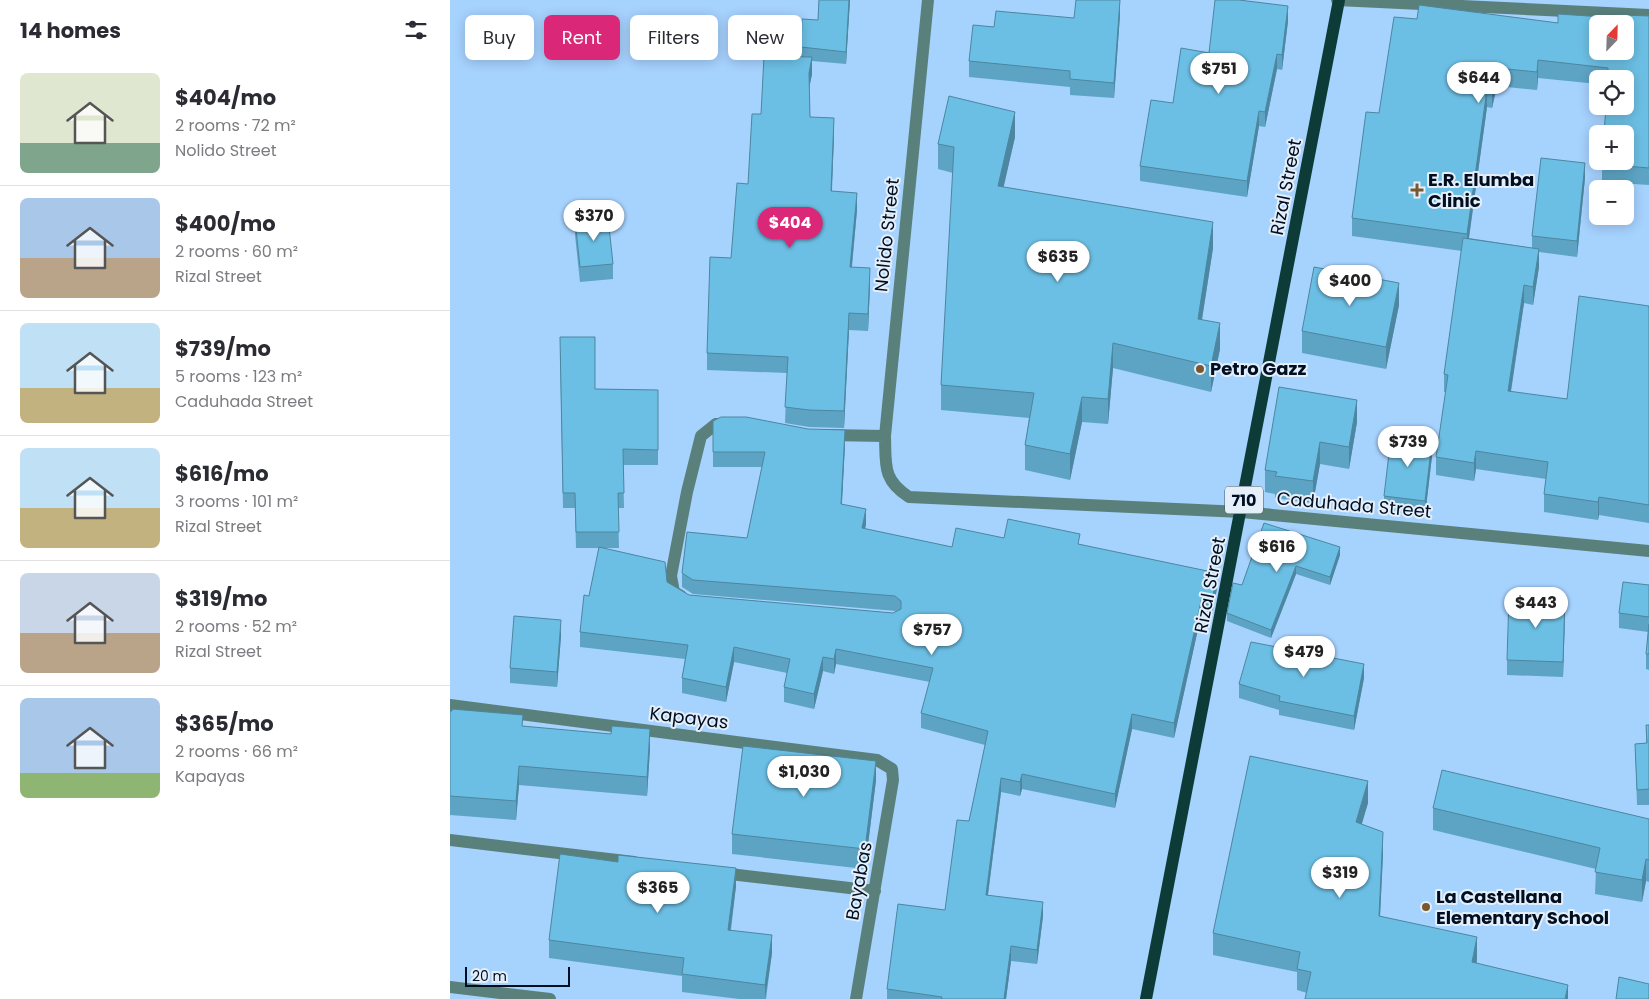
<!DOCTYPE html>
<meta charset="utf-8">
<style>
:root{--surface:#fff;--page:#f2f2f3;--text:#2b2b33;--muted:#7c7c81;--line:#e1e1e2;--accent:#db2777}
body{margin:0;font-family:Poppins,sans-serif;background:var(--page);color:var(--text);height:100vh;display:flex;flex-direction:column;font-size:19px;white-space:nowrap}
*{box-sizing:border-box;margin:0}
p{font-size:16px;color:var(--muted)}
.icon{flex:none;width:28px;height:28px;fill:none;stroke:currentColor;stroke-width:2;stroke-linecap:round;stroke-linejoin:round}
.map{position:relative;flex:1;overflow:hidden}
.side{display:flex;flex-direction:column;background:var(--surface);width:450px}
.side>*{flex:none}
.guide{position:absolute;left:15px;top:15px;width:475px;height:45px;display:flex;gap:10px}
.needle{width:32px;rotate:23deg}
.fabs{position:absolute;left:1139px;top:15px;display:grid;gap:10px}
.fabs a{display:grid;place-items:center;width:45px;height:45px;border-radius:8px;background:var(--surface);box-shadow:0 2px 12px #0003;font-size:25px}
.scale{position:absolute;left:15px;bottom:12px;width:105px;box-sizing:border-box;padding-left:5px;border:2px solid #000e21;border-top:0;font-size:14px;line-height:18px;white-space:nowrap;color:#000e21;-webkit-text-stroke:4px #e4effa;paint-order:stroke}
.price{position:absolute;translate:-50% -42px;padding:0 11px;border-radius:18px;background:#fff;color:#222;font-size:16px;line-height:32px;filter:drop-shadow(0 1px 2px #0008)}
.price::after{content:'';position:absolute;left:50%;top:30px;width:15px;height:11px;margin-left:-8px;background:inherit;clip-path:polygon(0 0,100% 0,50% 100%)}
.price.on{background:var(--accent);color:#fff}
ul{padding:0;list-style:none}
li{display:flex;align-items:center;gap:15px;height:125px;padding:0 20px}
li+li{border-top:1px solid var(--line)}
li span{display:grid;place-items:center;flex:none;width:140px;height:100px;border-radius:8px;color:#555}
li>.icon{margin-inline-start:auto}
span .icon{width:60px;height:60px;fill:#fffc;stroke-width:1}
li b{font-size:21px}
h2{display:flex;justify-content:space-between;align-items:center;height:60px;padding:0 20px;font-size:21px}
.tag{padding:0 18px;border-radius:8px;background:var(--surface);box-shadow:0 2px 12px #0003;font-size:18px;line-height:45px}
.tag.on{background:var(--accent);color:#fff}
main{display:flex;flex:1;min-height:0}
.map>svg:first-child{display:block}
</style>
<main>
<section class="side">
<h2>14 homes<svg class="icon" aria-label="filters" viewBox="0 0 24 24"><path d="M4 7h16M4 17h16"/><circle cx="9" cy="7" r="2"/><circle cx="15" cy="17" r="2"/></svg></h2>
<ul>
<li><span style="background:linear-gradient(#dfe7d0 70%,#7fa58c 0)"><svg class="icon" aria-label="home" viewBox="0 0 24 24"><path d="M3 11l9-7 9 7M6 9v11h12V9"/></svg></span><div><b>$404/mo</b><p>2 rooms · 72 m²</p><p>Nolido Street</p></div></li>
<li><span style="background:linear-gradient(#a9c7e8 60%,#b9a48a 0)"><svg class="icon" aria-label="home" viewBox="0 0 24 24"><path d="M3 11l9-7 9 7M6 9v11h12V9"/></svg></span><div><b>$400/mo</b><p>2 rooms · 60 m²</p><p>Rizal Street</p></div></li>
<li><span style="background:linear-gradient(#bfe0f5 65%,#c2b280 0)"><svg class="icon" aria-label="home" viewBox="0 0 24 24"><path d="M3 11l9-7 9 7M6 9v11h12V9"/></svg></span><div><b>$739/mo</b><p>5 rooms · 123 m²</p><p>Caduhada Street</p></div></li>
<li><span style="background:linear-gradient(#bfe0f5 60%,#c2b280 0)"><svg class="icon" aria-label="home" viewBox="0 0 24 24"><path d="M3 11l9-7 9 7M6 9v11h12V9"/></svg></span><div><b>$616/mo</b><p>3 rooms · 101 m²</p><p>Rizal Street</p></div></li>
<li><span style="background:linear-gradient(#c9d6e8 60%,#b9a48a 0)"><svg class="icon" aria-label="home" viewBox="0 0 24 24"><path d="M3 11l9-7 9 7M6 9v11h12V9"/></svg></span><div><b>$319/mo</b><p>2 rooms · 52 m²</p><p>Rizal Street</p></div></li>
<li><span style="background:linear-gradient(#a9c7e8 75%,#8fb573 0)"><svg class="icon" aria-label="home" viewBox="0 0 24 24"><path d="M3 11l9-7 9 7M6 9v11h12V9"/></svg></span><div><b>$365/mo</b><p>2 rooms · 66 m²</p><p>Kapayas</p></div></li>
</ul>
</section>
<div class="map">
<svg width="1199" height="999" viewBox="0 0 1199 999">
<rect width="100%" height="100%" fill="#a6d2fe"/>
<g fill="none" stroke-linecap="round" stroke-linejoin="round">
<!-- minor -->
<path stroke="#5a807c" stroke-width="12" d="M478 0 435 436C436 464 432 480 459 497L792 512 1199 551
M887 0 1199 15
M378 435 435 436
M231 596 224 592 221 576 237 492 251 436 266 424H279
M0 705 427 760 442 769 443 780 406 999
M0 840 184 862
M271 873 425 891
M0 987 100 999"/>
<!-- major -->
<path stroke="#0d3c38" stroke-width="12" d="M696 999 889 0"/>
</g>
<!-- wall -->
<path fill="#5da4c4" d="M369 0H400L396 64 362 61V74L359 88 360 117 384 135 382 191 407 210 402 267 420 285 418 331 399 330 394 428 359 427 335 423 337 373 257 370V353L281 258 298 184 311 114 351 57V47L368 20Z
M670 15 664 98 620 95V87L519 77V61L544 27 624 18Z
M1199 16V185L1152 182V161L1175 79H1148V84L1088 78 1087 90 1047 86 1042 108 1037 107 1019 238 1082 248V236L1135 178 1127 257 1089 252V267L1083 305 1074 303 1061 392 1117 399 1199 306V523L1149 515 1148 520 1094 512V494L1096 479 1026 469 1024 481 986 475V457L996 392H994V374L1012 251 902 236V218L929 113 967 19 1108 23Z
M838 21 832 70 827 69 815 127 809 126 797 197 690 181V166L723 103 759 53Z
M565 137 553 187 763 248 752 320 770 349 761 392 663 368 658 424 632 422 620 480 575 470V445L579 418 491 410V385L503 173 488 169V144Z
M125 220 163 264V279L130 282 125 235Z
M949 305 936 369 852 353V331Z
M110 352 145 389 208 390V465H173L174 508H168L169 548H153L217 582 239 595 443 613 446 611 243 594 232 587V573L297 538 312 467H263V421L395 444 392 504 416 524 415 529 502 547 554 538 630 544 767 588 762 615 752 611 724 738 682 729 665 808 572 789 570 796 551 792 538 895 593 916 587 964 561 961 556 999H437V989L495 910 519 821 535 745 471 728V713L480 682 386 664 384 674 373 671 364 709 334 702V687L337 673 284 662 276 702 232 693V678L235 659 130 647V632L139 596 149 548H126L125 508H113Z
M907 422 899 469 870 464 863 503 825 498V494L815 492V470Z
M982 456 975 516 934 511V496Z
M814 523 890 555 880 585 846 574 821 638 777 621V613L792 585Z
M1199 585V670L1196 669V654L1198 632 1169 628V613Z
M1115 614 1113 677 1057 675V660Z
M111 636 107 687 60 683V668Z
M914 678 904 730 829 715V710L789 698V684Z
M0 711 73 726 200 748 197 796 69 785 66 820 0 815Z
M1196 725H1199V805H1187L1185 744 1196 743Z
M426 780 415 869 282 854V834Z
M918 803 911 824 933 854 930 916 1027 959V963L1118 999 857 993 847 990V972L763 955V933Z
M983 808 1199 819V882L1196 881 1192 902 1145 894 1146 869 983 830Z
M286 886 281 930 322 953 316 999H289L232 992V976L99 958V940Z"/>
<!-- shaded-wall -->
<path fill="#4c86a0" d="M399 0H400L396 64V52Z
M670 0V15L664 98V83Z
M838 6V21L832 70V55Z
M827 54V69L815 127V112Z
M362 57V74L359 89V73Z
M1088 60V78L1087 90V72Z
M1047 68V86L1042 108V90Z
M1037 89V107L1017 251V234Z
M809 111V126L797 197V181Z
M565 112V137L548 212V186Z
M384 118V135L381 208V191Z
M1135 163V178L1127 257V241Z
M407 193V210L400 284V267Z
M763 222V248L748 344V319Z
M1089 249V267L1083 305V287Z
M420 268V285L418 331V314Z
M949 283V305L936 369V347Z
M1074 285V303L1058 409V391Z
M399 313V330L394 428V411Z
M770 323V349L761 392V366Z
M663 343V368L658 424V399Z
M632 397V422L620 480V454Z
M907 400V422L899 469V447Z
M395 430V444L391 519V504Z
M982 441V456L975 516V501Z
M870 442V464L863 503V481Z
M1026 451V469L1024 481V463Z
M1149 497V515L1148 520V502Z
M416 509V524L412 543V528Z
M890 547V555L880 585V577Z
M846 566V574L821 638V630Z
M767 573V588L762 615V601Z
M752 597V611L724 738V723Z
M1115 598V614L1113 677V662Z
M111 620V636L107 687V672Z
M284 647V662L276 702V687Z
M386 649V664L384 674V659Z
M373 657V671L364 709V694Z
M914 664V678L904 730V716Z
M682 714V729L665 808V794Z
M200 729V748L197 796V777Z
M426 761V780L415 869V849Z
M69 766V785L66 820V801Z
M572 774V789L570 796V782Z
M551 778V792L536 909V895Z
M918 781V803L906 844V822Z
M933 832V854L929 938V916Z
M1196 859V881L1192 902V880Z
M286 868V886L278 947V930Z
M593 902V916L587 964V950Z
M322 935V953L315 999V985Z
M1027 937V959L1022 983V962Z
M561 946V961L556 999H554Z
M1118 985V999H1115Z"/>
<!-- building -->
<path fill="#6cbfe4" stroke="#4c86a0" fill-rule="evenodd" d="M369 0H399L396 52 351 47 352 19 368 20Z
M626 0H670L664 83 620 79V71L519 61 523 25 544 27 546 11 624 18Z
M765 0H789L838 6 832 55 827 54 815 112 809 111 797 181 690 166 701 100 723 103 731 48 759 53Z
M969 5 1108 23V14L1170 18V15L1199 16V168L1152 164V161H1175V134H1154L1156 106H1175V79H1158V68L1088 60 1087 72 1047 68 1042 90 1037 89 1017 234 902 218 916 112 929 113 944 17 967 19ZM1148 24H1175V51H1148Z
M314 56 362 57 359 73 360 117 384 118 381 191 407 193 400 267 420 268 418 314 399 313 394 411 359 410 335 407 338 357 257 353 260 257 281 258 287 183 298 184 302 114H311Z
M499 96 565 112 548 186 763 222 748 319 770 323 761 366 663 343 658 399 632 397 620 454 575 445 584 393 491 385 504 147 488 144Z
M1091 158 1135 163 1127 241 1082 236Z
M158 217 163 264 130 267 125 220Z
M1013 238 1089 249 1083 287 1074 285 1058 391 1117 399 1129 296 1199 306V505L1149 497 1148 502 1094 494 1098 462 1026 451 1024 463 986 457 998 375 994 374Z
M864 267 949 283 936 347 852 331Z
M110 337H145V389L208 390V450L173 449 174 493H168L169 532H126L125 493H113Z
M829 387 907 400 899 447 870 442 863 481 825 476 827 472 815 470Z
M271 417H296L358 429 395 430 391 504 416 509 412 528 502 547 506 528 554 538 558 519 630 534 628 544 767 573 762 601 752 597 724 723 682 714 665 794 572 774 570 782 551 778 536 895 593 902 587 950 561 946 554 999H491L492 997 437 989 448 904 495 910 507 820 519 821 538 731 471 713 483 668 386 649 384 659 373 657 364 694 334 687 340 659 284 647 276 687 232 678 238 645 130 632 134 595 139 596 149 547 215 562 217 582 239 595 443 613 451 609V601L445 596 243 580 232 573 237 532 297 538 315 452H263V421Z
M941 436 982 441 975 501 934 496Z
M814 523 890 547 880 577 846 566 821 630 777 613 783 583 792 585Z
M1173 582 1199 585V617L1169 613Z
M1059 596 1115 598 1113 662 1057 660Z
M64 616 111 620 107 672 60 668Z
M1199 624V654H1196Z
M801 642 914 664 904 716 829 701 830 696 789 684Z
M2 709 73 715 72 726 161 734 162 726 200 729 197 777 69 766 66 801 0 796V711H2Z
M1196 725H1199V789L1187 790 1185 744 1197 743Z
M293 746 426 761 415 849 282 834Z
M800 756 918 781 906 822 933 832 929 916 1027 937 1022 962 1118 985 1115 999H855L861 972 847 969 850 952 763 933Z
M992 770 1199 819V860L1196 859 1192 880 1145 872 1150 848 983 808Z
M110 854 168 862V855L286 868 278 930 322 935 315 985 232 974 234 958 99 940Z
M1169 977 1199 984V999H1166Z"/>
<!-- markers -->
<g fill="#79572f" stroke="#e4effa" stroke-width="2">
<path d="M964.5 182.5h5v5h5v5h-5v5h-5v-5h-5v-5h5z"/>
<circle cx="750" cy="369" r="5"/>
<circle cx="976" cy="907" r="5"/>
</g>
<g text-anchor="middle" stroke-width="4" stroke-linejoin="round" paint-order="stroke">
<!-- shield labels -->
<rect fill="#e4effa" stroke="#445262" stroke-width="1" x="775" y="486.5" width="38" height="27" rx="4"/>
<g font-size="16" font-weight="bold" fill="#000e21">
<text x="794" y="506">710</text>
</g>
<!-- poi labels -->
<g font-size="18" font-weight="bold" fill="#000e21" stroke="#e4effa" text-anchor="start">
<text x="978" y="186">E.R. Elumba<tspan x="978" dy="21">Clinic</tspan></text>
<text x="760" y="375">Petro Gazz</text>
<text x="986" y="903">La Castellana<tspan x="986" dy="21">Elementary School</tspan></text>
</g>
<!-- street labels -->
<g font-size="18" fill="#000e21" stroke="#e4effa">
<text transform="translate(836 187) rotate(-79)" y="6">Rizal Street</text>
<text transform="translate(437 235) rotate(-84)" y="6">Nolido Street</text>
<text transform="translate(904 505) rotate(5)" y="6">Caduhada Street</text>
<text transform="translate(760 585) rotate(-79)" y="6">Rizal Street</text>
<text transform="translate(239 718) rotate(7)" y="6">Kapayas</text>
<text transform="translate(409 881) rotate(-80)" y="6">Bayabas</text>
</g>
</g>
</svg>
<div class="fabs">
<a><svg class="needle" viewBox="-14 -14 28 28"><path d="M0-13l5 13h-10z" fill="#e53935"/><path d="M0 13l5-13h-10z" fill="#7c7c81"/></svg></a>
<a><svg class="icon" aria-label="locate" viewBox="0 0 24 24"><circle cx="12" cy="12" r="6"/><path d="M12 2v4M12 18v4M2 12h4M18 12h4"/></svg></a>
<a>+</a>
<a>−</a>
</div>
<div class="scale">20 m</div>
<b class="price" style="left:769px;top:95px">$751</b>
<b class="price" style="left:1029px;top:104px">$644</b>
<b class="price" style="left:144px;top:242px">$370</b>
<b class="price on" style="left:340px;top:249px">$404</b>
<b class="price" style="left:608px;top:283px">$635</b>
<b class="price" style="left:900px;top:307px">$400</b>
<b class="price" style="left:958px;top:468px">$739</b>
<b class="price" style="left:827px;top:573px">$616</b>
<b class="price" style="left:1086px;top:629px">$443</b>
<b class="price" style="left:482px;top:656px">$757</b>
<b class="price" style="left:854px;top:678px">$479</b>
<b class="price" style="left:354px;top:798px">$1,030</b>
<b class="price" style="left:890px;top:899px">$319</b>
<b class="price" style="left:208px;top:914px">$365</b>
<div class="guide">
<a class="tag">Buy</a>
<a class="tag on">Rent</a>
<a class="tag">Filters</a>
<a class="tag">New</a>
</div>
</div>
</main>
